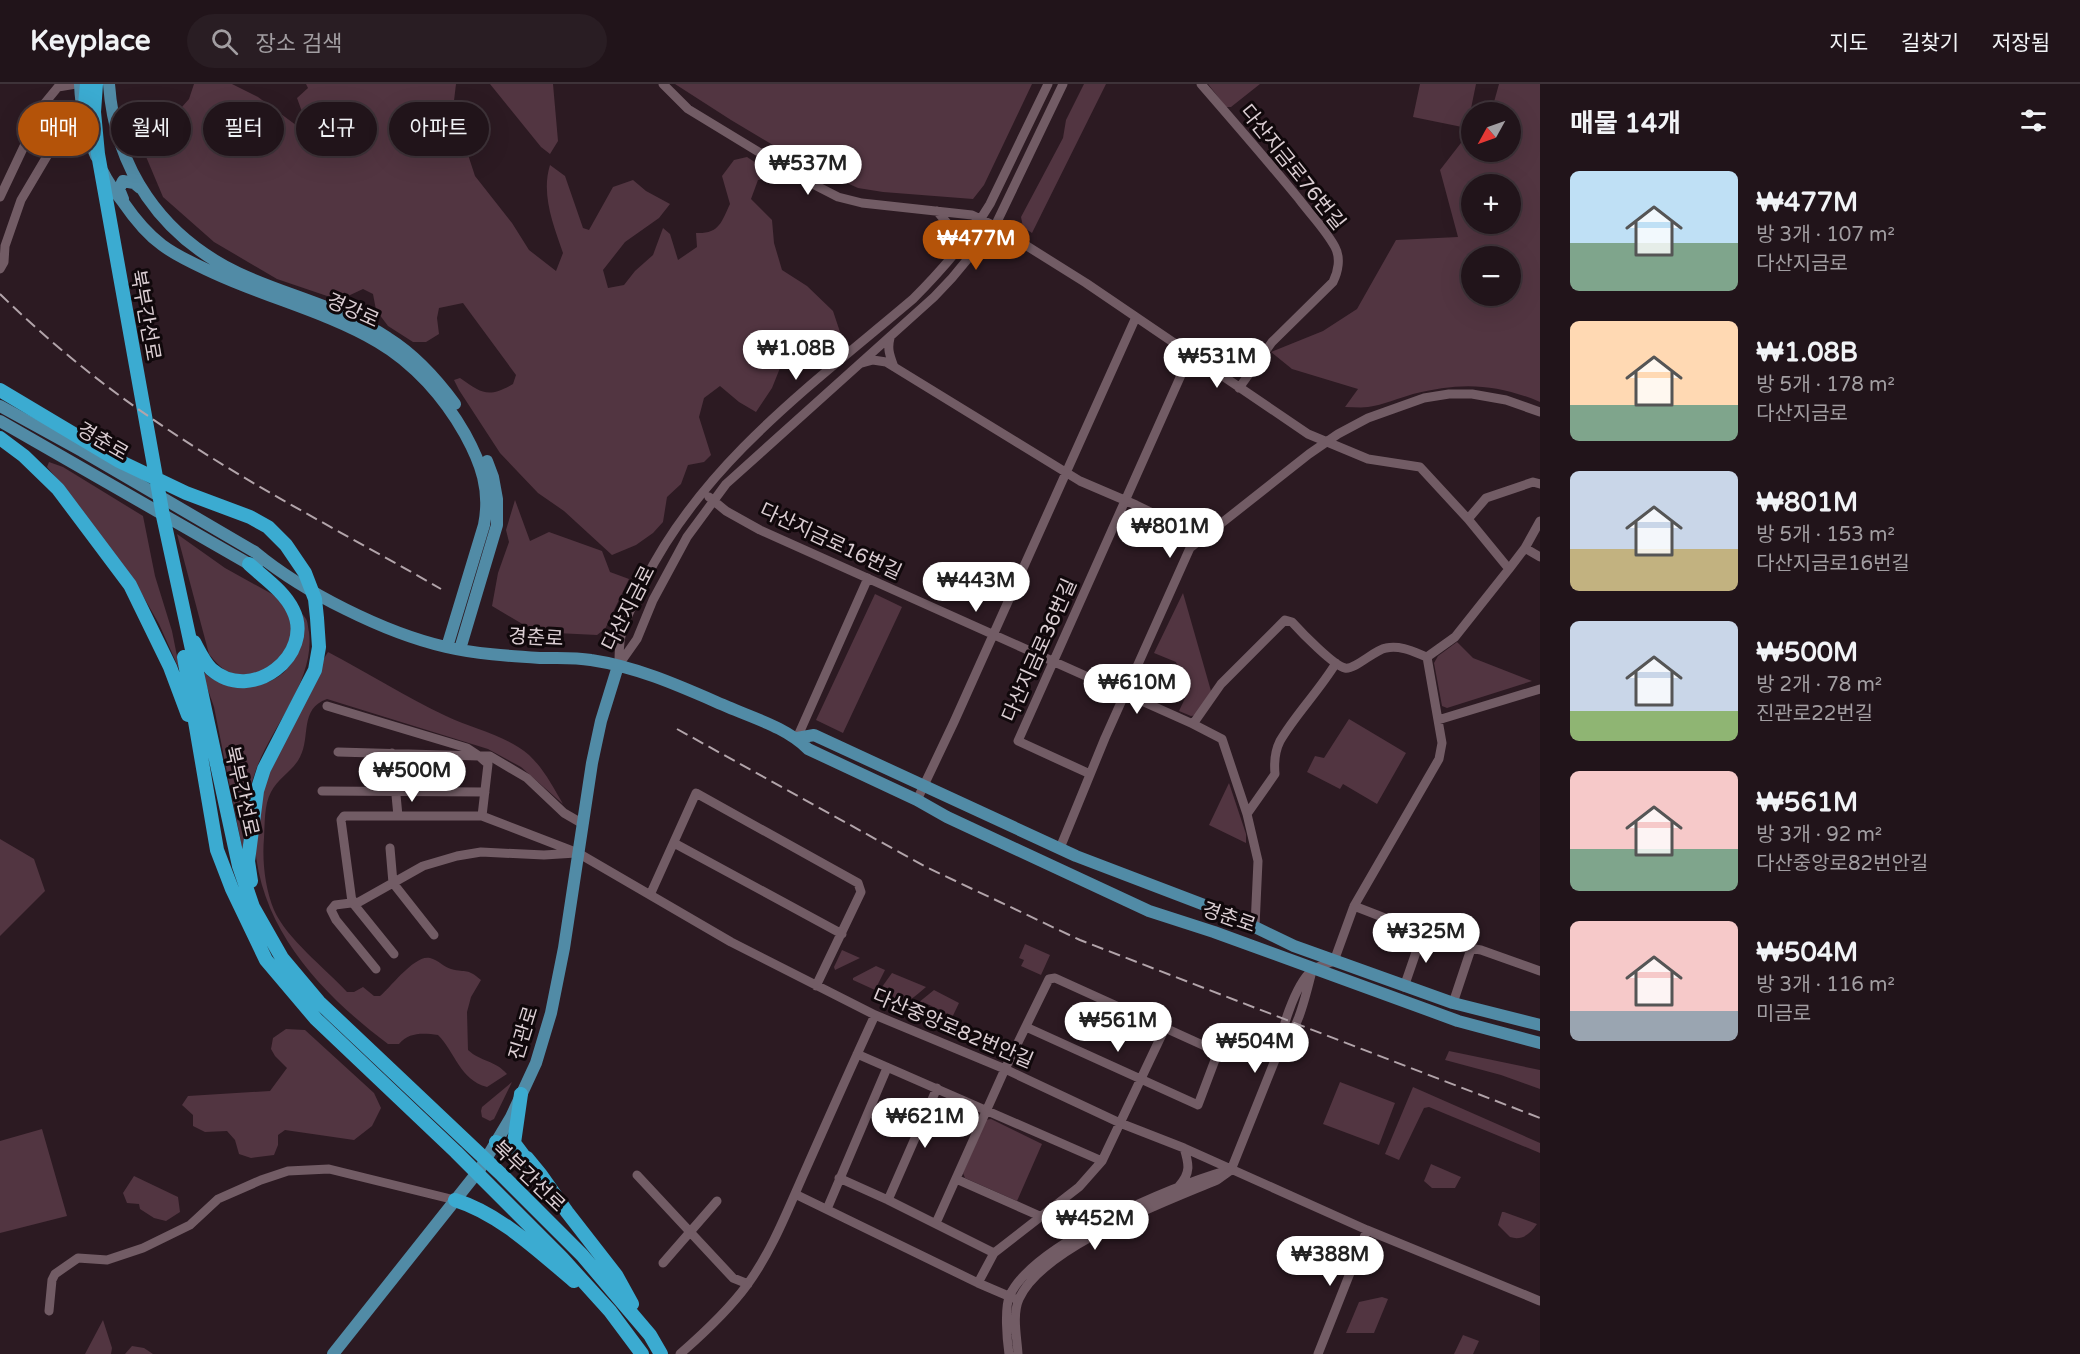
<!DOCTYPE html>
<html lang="ko">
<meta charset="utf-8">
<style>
:root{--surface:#21141a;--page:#291d23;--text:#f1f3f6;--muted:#a29ea2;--line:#3e3339;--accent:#b45309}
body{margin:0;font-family:"Varela Round","Noto Sans KR",sans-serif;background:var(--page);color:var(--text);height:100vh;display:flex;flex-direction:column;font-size:22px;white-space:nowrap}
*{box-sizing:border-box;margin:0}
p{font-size:20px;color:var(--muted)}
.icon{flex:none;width:33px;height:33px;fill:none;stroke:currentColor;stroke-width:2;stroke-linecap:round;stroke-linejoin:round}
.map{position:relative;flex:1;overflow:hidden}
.drawer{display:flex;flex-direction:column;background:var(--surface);width:540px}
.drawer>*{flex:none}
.guide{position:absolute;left:18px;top:18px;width:570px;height:54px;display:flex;gap:12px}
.needle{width:39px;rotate:230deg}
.tools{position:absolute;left:1461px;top:18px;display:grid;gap:12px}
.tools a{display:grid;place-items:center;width:60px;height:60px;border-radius:50%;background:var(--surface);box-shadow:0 6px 24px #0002,0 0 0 2px var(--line);font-size:30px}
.price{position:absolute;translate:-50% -51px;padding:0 14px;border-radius:21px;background:#fff;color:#222;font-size:20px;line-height:39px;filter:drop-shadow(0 2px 3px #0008)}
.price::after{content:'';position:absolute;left:50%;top:36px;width:18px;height:14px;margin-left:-9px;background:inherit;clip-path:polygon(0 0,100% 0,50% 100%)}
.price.on{background:var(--accent);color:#fff}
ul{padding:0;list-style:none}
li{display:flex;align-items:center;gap:18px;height:150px;padding:0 30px}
li span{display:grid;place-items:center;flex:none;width:168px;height:120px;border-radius:9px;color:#555}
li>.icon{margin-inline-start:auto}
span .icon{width:72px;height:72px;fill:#fffc;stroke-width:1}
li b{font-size:26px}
h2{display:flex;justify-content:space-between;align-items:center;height:72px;padding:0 30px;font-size:26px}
.pill{padding:0 21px;border-radius:27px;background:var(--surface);box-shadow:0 6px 24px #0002,0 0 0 2px var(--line);font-size:21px;line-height:54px}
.pill.on{background:var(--accent);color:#fff}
header{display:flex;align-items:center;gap:36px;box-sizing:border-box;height:84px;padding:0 30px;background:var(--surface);border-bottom:2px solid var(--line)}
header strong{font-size:28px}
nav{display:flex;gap:33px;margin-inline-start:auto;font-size:21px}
.search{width:420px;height:54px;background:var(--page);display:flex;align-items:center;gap:15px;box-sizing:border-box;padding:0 21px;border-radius:33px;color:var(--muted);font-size:22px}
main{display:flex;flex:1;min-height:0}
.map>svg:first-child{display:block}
</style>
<header>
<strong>Keyplace</strong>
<div class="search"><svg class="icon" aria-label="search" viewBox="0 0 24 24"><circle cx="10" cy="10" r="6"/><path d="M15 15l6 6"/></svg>장소 검색</div>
<nav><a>지도</a><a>길찾기</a><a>저장됨</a></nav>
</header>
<main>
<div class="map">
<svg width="1540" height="1270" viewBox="0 0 1540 1270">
<rect width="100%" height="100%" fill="#2c1a22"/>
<!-- green -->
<path fill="#523541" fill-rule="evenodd" d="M194 0H232L258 13 304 47 312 43 301 25 297 14 308 4 306 0H456L453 25 475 92 512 139 529 166 556 187 563 169C553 140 541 110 550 81L565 92 583 144 589 146 613 103 633 96 646 107 670 120 659 134 625 158 603 186 608 204 624 201 635 187 653 171 663 144 670 150 678 176 697 163 696 149C719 150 721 139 730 120L722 92 734 76 747 73 777 93 758 96 751 115 772 136 774 159 782 186 807 202 833 227 841 251 834 257 792 268 782 279 772 304 756 328 739 318 720 302 704 314 699 333 711 371 704 378 688 381 681 400 667 413 663 438 653 449 636 461 612 471 564 427 538 409 500 369 459 306 454 296 460 294C483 310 488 314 513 300L516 291 463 219 439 224 437 234 439 250 426 258H413L388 242 376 226 373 210 363 205 348 212 330 213 277 195 214 158 163 113 139 56 133 25 174 32 189 15Z
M490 0H553L558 57 550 70 541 63Z
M675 0H1032L984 101 973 115 883 108 858 104 803 79 731 36Z
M1084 0H1106L1032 149 1023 143 1021 133 1063 54 1066 36Z
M1208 0H1260L1231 23H1226Z
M1420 0H1476L1467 44 1413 33Z
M1499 0H1540V318C1495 299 1460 298 1413 310 1399 314 1383 321 1368 323 1361 324 1353 323 1345 323L1358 305 1292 285 1271 268 1323 247 1357 225 1396 156 1458 153 1440 86 1471 46 1472 68H1510V28H1485L1494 18ZM1510 100V140H1472V100ZM1472 172H1510V212H1472Z
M49 378 63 383 143 432 155 492 172 547 180 587 159 540 134 496 63 402 47 383Z
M515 416 530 457 549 448 602 467 610 488 629 495 605 545 597 551 536 548 492 522 498 489 509 458 506 446Z
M177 450 225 484 281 515 296 543 276 584C246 592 231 599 209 570Z
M1183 509 1211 607 1197 631 1191 632 1179 627 1187 610 1176 578 1154 569Z
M875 510 902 523 843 649 816 636Z
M297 524C300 528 304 531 306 535 308 538 308 544 309 548 315 596 273 641 257 683 246 712 242 742 244 773L214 623 201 586C206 590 211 595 217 597 240 609 275 603 290 581 294 574 296 535 297 524Z
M1457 558 1473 574 1532 597 1447 624 1442 622 1434 579 1438 572Z
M328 568C368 589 406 613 446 632 473 645 506 651 529 671 544 685 553 703 563 720L521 683 488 665 327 615C299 625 311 652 300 673 293 687 278 694 271 708 264 721 265 739 264 754 262 777 265 804 274 826 286 854 326 885 347 908H354L363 903 374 912H380C390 904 415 870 430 874 438 876 444 883 451 885 467 889 467 884 481 896L471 913 467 928 468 966C481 978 495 976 507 990L487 1003C460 996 455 968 438 951 423 949 409 948 399 960H388C324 912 261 847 255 762 254 741 261 706 268 686 272 673 280 661 286 649 298 624 310 600 323 576Z
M1349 635 1406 669 1377 720 1343 700 1340 705 1307 688 1315 672 1324 674Z
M1229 699 1246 750V759L1209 741Z
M0 755 34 775 45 807 0 852Z
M1025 860 1050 871 1041 891 1021 882 1024 876 1019 874Z
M842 866 860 874 835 886 834 883Z
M876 882 885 886 875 906 853 896V894Z
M892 889 926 903C903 923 906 920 879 907Z
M934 906 959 919 949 940 943 937 946 929 923 918 918 925 913 923Z
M286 945 305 946 374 1009 381 1024 372 1042 354 1056 285 1046 278 1051V1061L274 1071 251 1074 239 1070 235 1056 227 1047 205 1048 193 1042V1031L182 1021 188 1012 270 1007 287 984 275 972 271 965 273 954Z
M1449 967 1540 986V1005L1501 991 1445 976Z
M512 998 494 1035 490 1037 482 1033 481 1027 482 1023Z
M1340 998 1395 1019 1379 1061 1323 1040Z
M1413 1003 1540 1059V1069L1429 1023 1424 1024 1399 1076 1385 1070Z
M991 1035 1042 1060 1017 1117 965 1094 963 1089 986 1036Z
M42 1045 67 1132 0 1149V1057Z
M1431 1080 1461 1093 1455 1104H1432L1424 1097Z
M134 1092 178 1113 180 1128 166 1137 154 1134 140 1125 139 1120 127 1119 123 1109Z
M1502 1128H1504L1537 1140C1530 1150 1522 1157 1510 1153L1498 1141Z
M1382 1213 1388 1215 1374 1249H1346L1359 1218Z
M103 1236 112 1264 111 1270H85Z
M1463 1251 1479 1257 1473 1270H1454Z
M132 1262 144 1264 153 1270H125Z"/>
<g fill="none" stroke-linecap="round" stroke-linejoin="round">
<!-- minor -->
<path stroke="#725c65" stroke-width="9" d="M663 0 688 25 803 95 838 113 862 119 972 131 995 142 1086 199 1308 350 1368 375 1420 383 1468 435 1509 485 1455 553 1427 573C1414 568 1401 561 1386 564 1374 566 1355 586 1345 584 1334 582 1301 548 1292 538L1285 536 1221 600 1193 640 1222 655 1247 730 1258 777 1255 842
M1201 0C1234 38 1267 76 1299 115 1311 131 1326 146 1335 163 1341 174 1338 188 1333 198L1272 258 1239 304
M0 113 44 20 58 3 76 0
M937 127 952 145 955 167
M0 185 4 178 5 162 21 116 69 35 84 31
M890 254C887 265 890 272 894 283
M862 279 873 276 886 278 1080 397 1136 421 1204 454
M709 413 726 427 760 446 1193 640
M1468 435 1486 414 1533 398 1540 400
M1525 464 1540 437
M1509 485 1525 464 1540 473
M619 580C619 571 619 561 621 552 625 534 636 514 644 498 703 379 814 299 913 215 941 187 969 155 990 120L1048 0
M618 582 637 555 653 516 687 453 726 400 934 213 952 194 995 142 1063 0
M327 622 467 664 479 672H490L527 694 564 729 583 740
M1438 636 1540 605
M797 654 868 494
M338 668 479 672 488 680 482 732
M392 669 398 732
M1090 690 1018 657 1190 271
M322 707 485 708
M917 716 954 638 1136 233
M1247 730 1275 690C1274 679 1275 667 1280 657 1295 631 1319 607 1336 579
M674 759 842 850
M390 764 393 799 434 851
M1060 764 1105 654 1190 464 1309 370 1338 350 1368 334 1424 314 1449 310H1472L1506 316 1540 328
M650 811 696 709 858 799 861 808 816 902
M1354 822 1457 862 1481 866 1540 887
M394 870 352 818 341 736 344 732H482L578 769 731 858 875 931 1005 985 1120 1039 1184 1064 1367 1146 1540 1217
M376 885 336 836 331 826 335 821 359 818 423 782 457 772 481 768 544 771 576 769
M1404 903 1423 848
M1453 919 1471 865
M1279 969C1297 947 1304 919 1311 891
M857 970 1102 1077
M637 1091 733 1194 748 1200
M839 1094 888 1116 994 1169
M956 1095 1042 1133
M1179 1102C1191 1089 1189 1080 1184 1064
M795 1110 978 1199 994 1169 1079 1103 1102 1077 1165 944
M888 1116 937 1004
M827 1125 887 984
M936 1139 1005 985 1049 895 1055 894 1218 968 1198 1021 1026 943
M663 1179 717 1117
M978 1199 1013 1214
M49 1227 52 1196 55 1190 78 1174 107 1176 143 1164 190 1141 218 1115 261 1096 288 1087 329 1085 455 1116
M680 1270C704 1249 728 1227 747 1201 772 1167 788 1125 805 1087 828 1035 851 983 875 931
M1009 1270C1007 1256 1004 1223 1010 1211 1034 1160 1172 1102 1225 1087
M1018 1270C1017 1253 1012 1231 1019 1215 1042 1163 1165 1118 1217 1096L1231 1086 1277 971C1281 948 1294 902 1312 886 1317 882 1328 880 1334 877L1354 822 1439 675 1442 659 1427 573
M1318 1270 1367 1146"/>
<!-- major -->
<path stroke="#518ba6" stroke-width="12" d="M80 0C81 24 86 49 96 72
M109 0C115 85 161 152 238 189 287 212 342 223 388 254 415 271 436 294 455 320
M103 88C108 99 115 108 123 118 134 134 147 150 162 161 178 173 197 181 214 189 268 214 327 228 378 258 414 279 444 313 465 350 481 379 491 406 484 441L447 563
M123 115 119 105 123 97 134 99 140 104
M0 322 82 367 255 468C303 508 385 549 446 563 476 570 509 572 541 574 557 574 574 573 591 576 639 583 684 604 728 623 756 635 787 644 808 665L917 716 947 733 1149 827 1214 848 1458 937 1540 959
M0 337 249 480 257 481
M460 565 497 441V415L493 393 487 377
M797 654 814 651 1076 772 1228 830 1294 862 1453 919 1540 941
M333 1270 480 1085 511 1033 536 979 551 929 564 864 592 679 601 637 618 582"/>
<!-- highway -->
<path stroke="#3babd1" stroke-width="14" d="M96 0 94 28 98 70 163 432 239 782 253 823 282 874 319 918 502 1091 582 1171 650 1251 661 1270
M86 38 85 20 87 0
M0 306 119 377 186 409 250 433 268 443 286 461 305 489 315 515 317 534 319 563 315 586 264 685 257 707 248 777 251 797
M0 354 24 372 58 405 130 501 170 583 188 631
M194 558C199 567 204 578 211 585 252 621 315 570 293 526 284 507 264 494 249 480
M184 573 217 766 232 805 266 876 316 935 456 1068 562 1174 610 1227 642 1270
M521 1010 514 1059 523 1071
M496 1058 527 1074 541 1091 567 1128 616 1191 632 1220
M455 1116C500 1130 538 1167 574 1197"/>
<!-- rail -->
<path stroke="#b2a4aa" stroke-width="2" stroke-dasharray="12 6" stroke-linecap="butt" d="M0 210C47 256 97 297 151 334 243 398 344 449 441 505
M677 645 926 783 1080 856 1540 1034"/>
</g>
<g text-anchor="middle" stroke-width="6" stroke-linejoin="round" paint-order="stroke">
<!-- street labels -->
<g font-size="20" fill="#dbced3" stroke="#10080b">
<text transform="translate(1293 83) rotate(51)" y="7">다산지금로76번길</text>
<text transform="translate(353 226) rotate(24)" y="7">경강로</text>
<text transform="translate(146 231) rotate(80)" y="7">북부간선로</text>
<text transform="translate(103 357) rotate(30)" y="7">경춘로</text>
<text transform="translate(831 457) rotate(25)" y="7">다산지금로16번길</text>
<text transform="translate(628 524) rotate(-63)" y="7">다산지금로</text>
<text transform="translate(536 553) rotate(3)" y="7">경춘로</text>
<text transform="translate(1039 566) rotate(-66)" y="7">다산지금로36번길</text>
<text transform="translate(242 707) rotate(77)" y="7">북부간선로</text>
<text transform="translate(1229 833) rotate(19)" y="7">경춘로</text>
<text transform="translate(953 944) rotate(23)" y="7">다산중앙로82번안길</text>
<text transform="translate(523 949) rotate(-73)" y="7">진관로</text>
<text transform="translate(529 1092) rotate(44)" y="7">북부간선로</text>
</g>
</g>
</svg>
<div class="tools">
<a><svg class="needle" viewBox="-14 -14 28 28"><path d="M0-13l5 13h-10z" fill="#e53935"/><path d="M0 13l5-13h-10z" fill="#a29ea2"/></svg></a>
<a>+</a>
<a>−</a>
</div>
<b class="price" style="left:808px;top:112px">₩537M</b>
<b class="price on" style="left:976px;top:187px">₩477M</b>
<b class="price" style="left:796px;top:297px">₩1.08B</b>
<b class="price" style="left:1217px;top:305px">₩531M</b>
<b class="price" style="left:1170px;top:475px">₩801M</b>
<b class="price" style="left:976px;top:529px">₩443M</b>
<b class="price" style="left:1137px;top:631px">₩610M</b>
<b class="price" style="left:412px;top:719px">₩500M</b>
<b class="price" style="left:1426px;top:880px">₩325M</b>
<b class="price" style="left:1118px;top:969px">₩561M</b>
<b class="price" style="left:1255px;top:990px">₩504M</b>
<b class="price" style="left:925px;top:1065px">₩621M</b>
<b class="price" style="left:1095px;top:1167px">₩452M</b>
<b class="price" style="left:1330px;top:1203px">₩388M</b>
<div class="guide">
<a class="pill on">매매</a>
<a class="pill">월세</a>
<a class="pill">필터</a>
<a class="pill">신규</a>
<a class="pill">아파트</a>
</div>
</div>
<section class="drawer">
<h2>매물 14개<svg class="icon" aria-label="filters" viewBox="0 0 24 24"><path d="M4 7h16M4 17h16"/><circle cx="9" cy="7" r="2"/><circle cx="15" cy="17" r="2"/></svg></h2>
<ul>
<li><span style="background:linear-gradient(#bfe0f5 60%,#7fa58c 0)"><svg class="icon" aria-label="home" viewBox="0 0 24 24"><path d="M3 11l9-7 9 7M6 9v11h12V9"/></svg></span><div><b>₩477M</b><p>방 3개 · 107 m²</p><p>다산지금로</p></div></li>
<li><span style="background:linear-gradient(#ffd9b3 70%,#7fa58c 0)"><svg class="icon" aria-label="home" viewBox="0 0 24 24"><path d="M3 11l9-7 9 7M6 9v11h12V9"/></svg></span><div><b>₩1.08B</b><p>방 5개 · 178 m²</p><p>다산지금로</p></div></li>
<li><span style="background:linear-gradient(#c9d6e8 65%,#c2b280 0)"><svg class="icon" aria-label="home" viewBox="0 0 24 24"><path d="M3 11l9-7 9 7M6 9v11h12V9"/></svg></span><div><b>₩801M</b><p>방 5개 · 153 m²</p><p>다산지금로16번길</p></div></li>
<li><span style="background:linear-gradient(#c9d6e8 75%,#8fb573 0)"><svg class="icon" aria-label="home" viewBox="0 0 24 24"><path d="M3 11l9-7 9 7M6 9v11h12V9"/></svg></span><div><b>₩500M</b><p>방 2개 · 78 m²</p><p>진관로22번길</p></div></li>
<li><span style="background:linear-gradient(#f6c9c9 65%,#7fa58c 0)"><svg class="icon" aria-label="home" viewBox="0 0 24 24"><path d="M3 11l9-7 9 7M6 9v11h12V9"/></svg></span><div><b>₩561M</b><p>방 3개 · 92 m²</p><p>다산중앙로82번안길</p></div></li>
<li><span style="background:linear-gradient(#f6c9c9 75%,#9aa5b1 0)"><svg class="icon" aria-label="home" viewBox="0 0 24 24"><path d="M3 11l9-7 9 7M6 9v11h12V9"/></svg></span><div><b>₩504M</b><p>방 3개 · 116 m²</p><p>미금로</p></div></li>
</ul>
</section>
</main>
